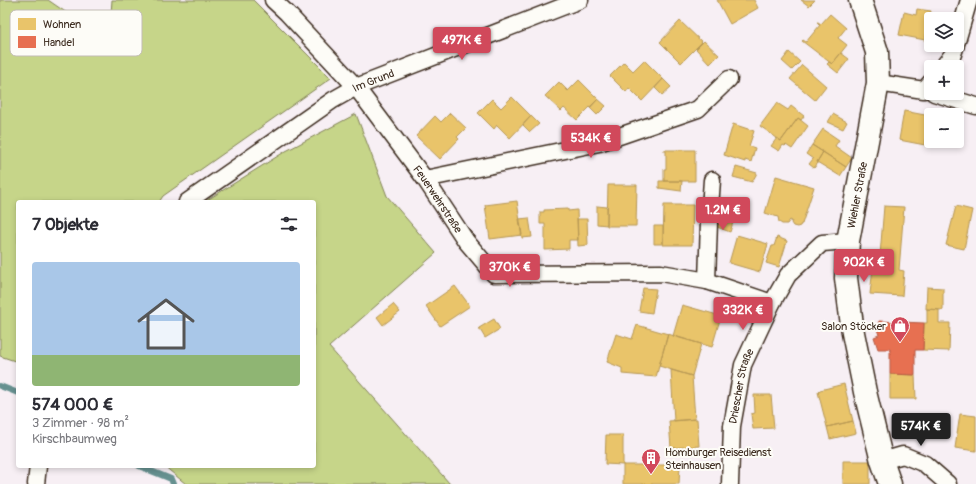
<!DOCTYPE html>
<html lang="de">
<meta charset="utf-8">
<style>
:root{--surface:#fff;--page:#f7f7f7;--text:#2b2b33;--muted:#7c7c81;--accent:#d1495b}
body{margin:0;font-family:Pangolin,sans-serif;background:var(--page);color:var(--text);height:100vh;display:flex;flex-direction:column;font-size:15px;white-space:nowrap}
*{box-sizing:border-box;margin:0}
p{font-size:13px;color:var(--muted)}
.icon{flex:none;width:22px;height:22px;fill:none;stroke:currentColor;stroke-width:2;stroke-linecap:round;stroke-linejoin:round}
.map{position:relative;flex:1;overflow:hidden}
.sheet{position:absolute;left:16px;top:200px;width:300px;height:268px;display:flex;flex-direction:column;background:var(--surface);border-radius:4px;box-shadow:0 2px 6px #0003}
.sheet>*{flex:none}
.buttons{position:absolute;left:924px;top:12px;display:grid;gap:8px}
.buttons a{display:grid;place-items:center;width:40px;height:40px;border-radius:4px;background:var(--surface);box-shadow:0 2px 6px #0003;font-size:20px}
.price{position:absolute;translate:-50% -34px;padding:0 9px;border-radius:4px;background:var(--accent);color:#fff;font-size:13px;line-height:26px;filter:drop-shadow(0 1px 2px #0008)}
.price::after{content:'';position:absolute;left:50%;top:24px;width:12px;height:9px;margin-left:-6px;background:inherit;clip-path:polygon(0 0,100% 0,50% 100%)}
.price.selected{background:#222;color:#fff}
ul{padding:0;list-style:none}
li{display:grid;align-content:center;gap:8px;height:212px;padding:0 16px}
li span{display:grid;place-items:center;height:124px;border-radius:4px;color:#555}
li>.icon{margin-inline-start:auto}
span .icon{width:72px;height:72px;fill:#fffc;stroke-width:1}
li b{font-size:17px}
h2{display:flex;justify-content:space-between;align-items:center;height:48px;padding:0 16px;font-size:17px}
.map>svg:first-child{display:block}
</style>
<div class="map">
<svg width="976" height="484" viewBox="0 0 976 484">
<rect width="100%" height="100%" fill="#f7eff4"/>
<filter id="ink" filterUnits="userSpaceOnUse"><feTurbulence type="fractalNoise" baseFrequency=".025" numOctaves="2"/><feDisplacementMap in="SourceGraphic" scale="8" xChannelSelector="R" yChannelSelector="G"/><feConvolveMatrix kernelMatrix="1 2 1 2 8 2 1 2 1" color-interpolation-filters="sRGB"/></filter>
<g filter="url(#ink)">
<!-- green -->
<path fill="#c6d589" stroke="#808054" d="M0 0H48L109 42 112 0H253L331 78 163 196 159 202H18V362L0 356Z
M356 114 387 196 436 253 329 347 450 484H186L164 466H314V202H204L286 151Z"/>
<!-- homes -->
<path fill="#e9c46a" stroke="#b59653" d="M717 0H754L758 8 730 24Z
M801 0H815L809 6Z
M917 9 931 11 925 40 899 35 904 12 916 15Z
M830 14 846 28 838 38 847 45 832 64 802 41 803 40 806 42 820 25 817 22H818L821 24Z
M680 21 702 42 681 63 660 42Z
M704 41 719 55 710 64 696 49Z
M789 52 800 62 792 70 782 61Z
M841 53 849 59 838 73 827 64 829 62 832 64Z
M644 60 663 79 642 101 629 88 626 92 610 76 624 62 633 71Z
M802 65 826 86 815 100 790 79Z
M663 79 671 87 662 95 655 88Z
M579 80 598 99 577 120 564 108 561 111 545 96 559 82 568 91Z
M512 97 531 116 510 138 497 125 494 129 478 113 492 99 501 108Z
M598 99 606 106 597 115 590 108Z
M777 103 788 110 791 106 804 116 801 120 798 118 781 141 760 126Z
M904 111 930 116 925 145 899 140Z
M450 113 466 128 457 137 459 139 440 159 416 136 435 116 441 122Z
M833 114 847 122 843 129 828 122Z
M531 116 539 124 530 132 523 125Z
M798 118 808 126 792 149 786 145 785 146 783 145 779 151 771 146 777 138 781 141Z
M733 124 754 131 749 146 755 148 751 162 745 160V162L724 155Z
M823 129 839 140 835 146 852 158 846 167 812 145Z
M812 145 823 152 817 162 818 163 814 168 809 164 813 159 806 154Z
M664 150H695V181H664V169H666V151H664Z
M823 152 846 167 840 176 817 162Z
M736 167 757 173 752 182 733 177Z
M776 176 814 187 802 224H801L800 226 797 227 793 226 791 223 792 221 790 220 787 224H782L779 222 778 217 765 213Z
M659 181H682L681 191 659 188Z
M608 185H637L636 226H607Z
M517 201 522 235 490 239 485 205Z
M664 205H693L692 245H663Z
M597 206 607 207V225L597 224Z
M884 206 904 207 899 270 904 271 902 296 870 294 873 268H879Z
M956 206 972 210 964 249 946 245Z
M723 208 735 216 730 232 717 227Z
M568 209V211L577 210 578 240H569V249L545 250V224H540V212H544V210Z
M529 218 532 237 522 238 519 219Z
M577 219H587L588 245 578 246Z
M654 226H663V244H654Z
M737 235 768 244 760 272 729 263Z
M777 237 787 241 779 267 766 263 772 246H774Z
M455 286 470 306 440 326 426 306Z
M927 287 943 288V310L926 309Z
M643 288 656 289 652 313 639 311Z
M393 304 400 312 383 325 377 317Z
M682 305 721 316 712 347 673 336Z
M927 309 939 310V323H950L949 351 923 350 924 323H927Z
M494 319 500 329 485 338 479 328Z
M637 325 668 334 656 377 622 374V368L607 362 616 334 632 339Z
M668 334 701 344 692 376 659 366Z
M671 370 692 376 695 419 674 421Z
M890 374 915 375 916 399H890Z
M844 384 853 421 827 427 818 392 820 390Z
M754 395H771L774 428 753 429 751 414 755 413Z
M960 414 976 416V451L955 448Z
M697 419 699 446 671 448 669 421Z
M853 421 856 433 830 439 827 427Z
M606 435H623V465L605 464Z
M843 461H870V484H843Z
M623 465H680L679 484H623Z"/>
<!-- shops -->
<path fill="#e76f51" stroke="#b35a42" d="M879 321 924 323 923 350H915V375L890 374V349H878L874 337 879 335 877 329Z"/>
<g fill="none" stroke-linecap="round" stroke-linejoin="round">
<!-- stream -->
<path stroke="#669190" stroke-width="6" d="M0 386 18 393
M139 466 171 479 173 484"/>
<defs>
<g id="minor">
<path id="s1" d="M273 0 287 13 356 87 425 179 466 241 494 274 661 273 707 281 772 303"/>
<path d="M957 41 969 0"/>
<path d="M943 67 953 54 956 45"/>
<path d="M878 83 924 90 931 82"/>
<path d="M934 93 976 106"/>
<path d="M425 179 599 143 698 109 729 79"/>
<path id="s2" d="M187 202 333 100 356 87 580 0"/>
<path d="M707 281 709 222 712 180"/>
<path d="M882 461 903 455 925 464 948 484"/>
<path d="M36 484 38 466"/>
<path id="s3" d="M730 484 732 426 743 365 772 303 788 275 822 243 848 241"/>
</g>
<path id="secondary" d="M860 0 877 52 878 83 848 241 846 278 853 333 865 392 882 461 890 484"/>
</defs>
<!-- minor casing -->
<use href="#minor" stroke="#3b2a1e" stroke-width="19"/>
<!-- secondary casing -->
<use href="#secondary" stroke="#3b2a1e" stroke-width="25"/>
<!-- minor -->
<use href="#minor" stroke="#fdfcf7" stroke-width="16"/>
<!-- secondary -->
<use href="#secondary" stroke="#fdfcf7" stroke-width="22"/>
</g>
</g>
<!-- icons -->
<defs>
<symbol id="shop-pin" viewBox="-11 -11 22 30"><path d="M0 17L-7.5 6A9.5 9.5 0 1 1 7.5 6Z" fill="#d1495b" stroke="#fdfcf7"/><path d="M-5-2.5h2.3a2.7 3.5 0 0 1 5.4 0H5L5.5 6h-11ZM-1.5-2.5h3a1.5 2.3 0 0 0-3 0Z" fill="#fff"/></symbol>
<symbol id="building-pin" viewBox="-11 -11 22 30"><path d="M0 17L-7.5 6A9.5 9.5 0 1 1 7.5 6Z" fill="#d1495b" stroke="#fdfcf7"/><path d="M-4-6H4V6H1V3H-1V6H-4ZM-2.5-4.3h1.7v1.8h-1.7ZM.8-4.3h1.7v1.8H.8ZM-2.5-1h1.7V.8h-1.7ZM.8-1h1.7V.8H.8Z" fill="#fff"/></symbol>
</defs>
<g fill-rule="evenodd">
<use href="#shop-pin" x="889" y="315" width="22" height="30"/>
<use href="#building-pin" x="640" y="447" width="22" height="30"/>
</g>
<g text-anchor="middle" stroke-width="4" stroke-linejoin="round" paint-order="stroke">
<!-- street labels -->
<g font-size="11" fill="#3b2a1e" stroke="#fdfcf7">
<text dy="4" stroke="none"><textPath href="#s2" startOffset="223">Im Grund</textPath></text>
<text transform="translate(857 195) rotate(-79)" y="4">Wiehler Straße</text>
<text dy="4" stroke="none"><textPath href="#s1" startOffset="259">Feuerwehrstraße</textPath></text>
<text dy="4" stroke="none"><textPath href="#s3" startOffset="99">Driescher Straße</textPath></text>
</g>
<!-- poi labels -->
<g font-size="11" fill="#3b2a1e" stroke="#fdfcf7" text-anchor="end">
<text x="886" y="330">Salon Stöcker</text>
<text x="665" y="456" text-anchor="start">Homburger Reisedienst<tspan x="665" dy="13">Steinhausen</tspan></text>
</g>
</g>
<!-- legend -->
<rect x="10" y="10" width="132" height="46" rx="6" fill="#fdfcf7" stroke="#c3bdb6" stroke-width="1"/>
<rect x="18" y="18" width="18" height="12" fill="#e9c46a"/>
<rect x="18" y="36" width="18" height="12" fill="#e76f51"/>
<g font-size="11" fill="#3b2a1e">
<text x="43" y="28">Wohnen</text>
<text x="43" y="46">Handel</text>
</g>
</svg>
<div class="buttons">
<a><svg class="icon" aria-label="layers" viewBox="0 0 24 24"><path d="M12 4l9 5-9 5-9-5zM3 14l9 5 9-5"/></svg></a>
<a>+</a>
<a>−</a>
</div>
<b class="price" style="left:462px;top:61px">497K €</b>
<b class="price" style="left:591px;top:159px">534K €</b>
<b class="price" style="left:723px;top:231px">1.2M €</b>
<b class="price" style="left:864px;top:283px">902K €</b>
<b class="price" style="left:510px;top:288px">370K €</b>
<b class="price" style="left:743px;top:331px">332K €</b>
<b class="price selected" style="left:921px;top:447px">574K €</b>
<section class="sheet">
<h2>7 Objekte<svg class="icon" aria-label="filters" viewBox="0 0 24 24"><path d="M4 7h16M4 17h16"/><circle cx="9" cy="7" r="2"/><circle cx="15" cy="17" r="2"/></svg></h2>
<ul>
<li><span style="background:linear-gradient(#a9c7e8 75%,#8fb573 0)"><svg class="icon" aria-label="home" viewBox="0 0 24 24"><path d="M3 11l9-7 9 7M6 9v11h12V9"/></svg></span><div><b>574 000 €</b><p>3 Zimmer · 98 m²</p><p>Kirschbaumweg</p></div></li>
</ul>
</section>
</div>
